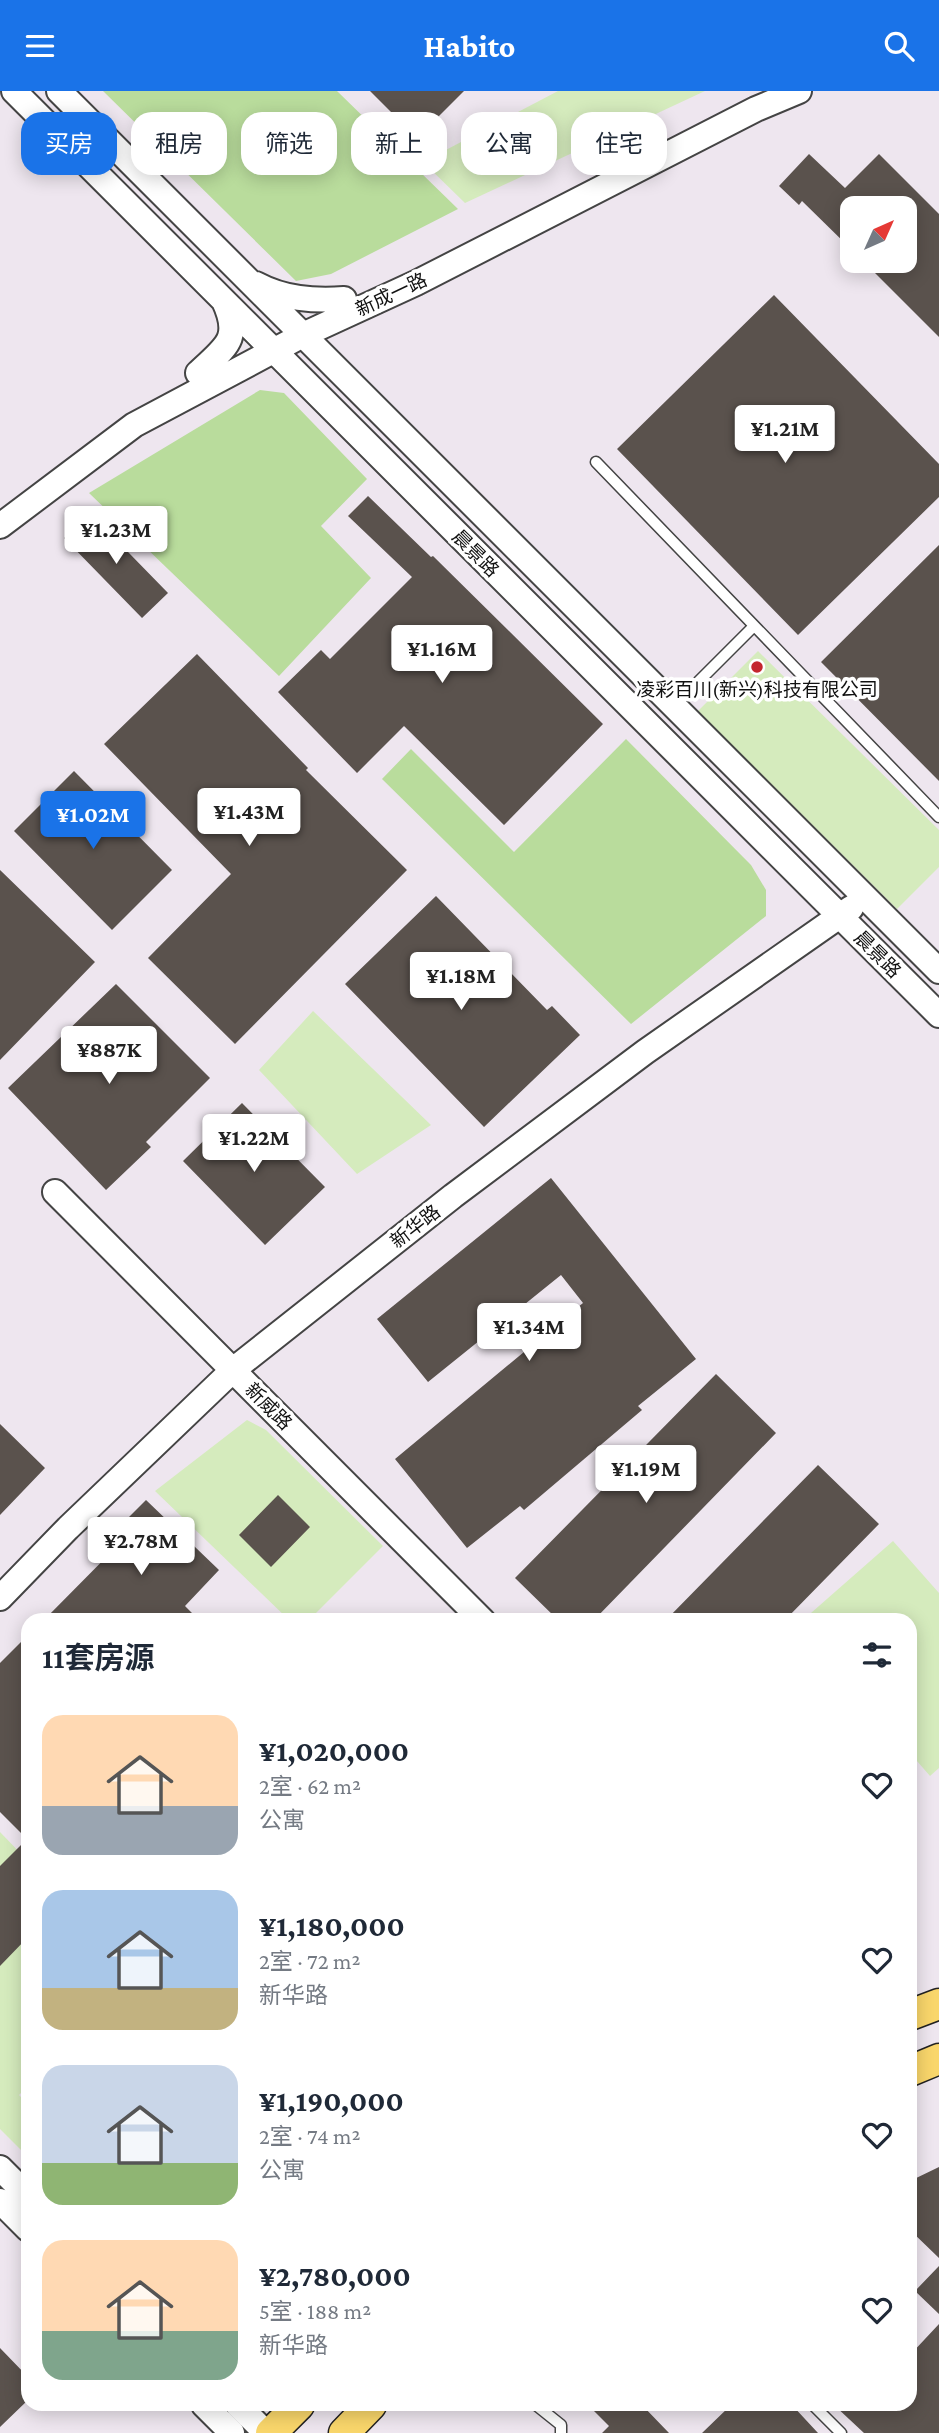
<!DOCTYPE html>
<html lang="zh">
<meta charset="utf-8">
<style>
:root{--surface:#fff;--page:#f6f6f7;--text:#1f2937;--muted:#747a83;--accent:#1a73e8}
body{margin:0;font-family:"Crimson Pro","Noto Sans SC",serif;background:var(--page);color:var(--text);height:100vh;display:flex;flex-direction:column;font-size:26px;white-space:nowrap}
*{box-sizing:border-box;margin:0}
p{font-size:23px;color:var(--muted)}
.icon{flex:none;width:38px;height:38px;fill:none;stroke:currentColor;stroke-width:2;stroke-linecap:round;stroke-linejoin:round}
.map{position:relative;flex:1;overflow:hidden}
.sheet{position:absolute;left:21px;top:1522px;width:896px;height:798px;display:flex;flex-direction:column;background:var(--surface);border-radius:21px;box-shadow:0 4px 18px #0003}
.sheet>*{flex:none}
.hud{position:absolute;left:21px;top:21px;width:898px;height:63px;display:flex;gap:14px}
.needle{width:46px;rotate:45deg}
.fabs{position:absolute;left:840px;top:105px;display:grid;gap:14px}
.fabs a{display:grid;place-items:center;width:77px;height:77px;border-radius:14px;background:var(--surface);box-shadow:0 4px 18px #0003;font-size:35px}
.price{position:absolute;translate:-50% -60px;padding:0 16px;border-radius:7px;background:#fff;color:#222;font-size:23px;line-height:46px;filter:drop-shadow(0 2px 4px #0008)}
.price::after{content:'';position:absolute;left:50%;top:42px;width:21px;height:16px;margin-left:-10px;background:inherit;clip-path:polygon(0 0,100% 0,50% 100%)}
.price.selected{background:var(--accent);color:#fff}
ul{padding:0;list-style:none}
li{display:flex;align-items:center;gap:21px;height:175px;padding:0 21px}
li span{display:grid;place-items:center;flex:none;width:196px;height:140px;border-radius:21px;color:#555}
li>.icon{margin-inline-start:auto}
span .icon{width:84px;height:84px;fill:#fffc;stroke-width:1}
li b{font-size:30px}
h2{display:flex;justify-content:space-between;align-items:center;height:84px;padding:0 21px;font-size:30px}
.pill{padding:0 24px;border-radius:21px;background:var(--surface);box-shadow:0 4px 18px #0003;font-size:24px;line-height:63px}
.pill.selected{background:var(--accent);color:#fff}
header{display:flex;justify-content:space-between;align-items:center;height:91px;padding:0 21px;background:var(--accent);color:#fff;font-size:32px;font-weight:700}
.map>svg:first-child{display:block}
</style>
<header><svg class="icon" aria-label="menu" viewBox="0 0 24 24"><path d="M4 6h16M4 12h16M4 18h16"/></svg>Habito<svg class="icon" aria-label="search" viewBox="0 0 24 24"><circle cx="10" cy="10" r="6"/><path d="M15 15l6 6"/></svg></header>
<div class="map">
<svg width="939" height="2342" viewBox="0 0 939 2342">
<rect width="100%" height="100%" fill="#fffdf5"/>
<!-- industrial -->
<path fill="#eee6ef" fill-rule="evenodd" d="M0 0H939V2342H0ZM852 117H905V170H852ZM28 1530H910V2314H28Z"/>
<!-- green -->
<path fill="#d5ebbd" d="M558 0H705L465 112 423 71Z
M758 560 939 739V776L897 818 698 620Z
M313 920 431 1034 357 1083 259 979Z
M247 1329 266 1339 383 1455 309 1529H289L155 1400Z
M893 1450 939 1502V1677L930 1685 910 1662V1530L803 1529Z
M0 1741 28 1770V1995L19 2004 28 2013V2066L0 2038Z"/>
<!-- forest -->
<path fill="#b9dc9c" d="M103 0H337L458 118 331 183 296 190Z
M260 299 284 302 367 388 321 435 371 487 279 585 89 402Z
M626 648 751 774 766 799V825L631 933 382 688 411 658 514 761Z"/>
<!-- building -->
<path fill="#5a524d" d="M370 0H464L417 47Z
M809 63 845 97 879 63 939 123V246L863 170H905V117H852V159L802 110 799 114 779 95Z
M774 204 939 373V406L798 544 617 358Z
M368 405 431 466 433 465 603 633 504 734 404 635 357 682 278 601 321 559 330 568 412 486 348 425Z
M90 422 168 502 142 527 64 447Z
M939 454V690L821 571Z
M197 563 308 677 306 679 407 779 235 953 148 867 231 783 104 653Z
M74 680 172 779 112 839 14 740Z
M0 779 95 871 0 969Z
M436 805 547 919 552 915 580 944 484 1036 345 893Z
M116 893 210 987 146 1051 151 1056 106 1099 8 997Z
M242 1012 325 1096 265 1154 183 1070Z
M551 1087 696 1268 638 1315 642 1319 524 1419 520 1415 467 1457 395 1368 583 1212 561 1184 428 1291 377 1228Z
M716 1283 776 1342 593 1530H559L515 1487Z
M0 1333 45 1377 0 1424Z
M818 1374 879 1433 784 1530H665Z
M278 1404 310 1436 271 1476 239 1444Z
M146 1409 219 1479 185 1515 200 1530H43L135 1437 126 1429Z
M28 1544V1846L0 1875V1775L27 1748 0 1721V1572Z
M939 2076V2167L910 2139V2090Z
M939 2175V2223L915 2200Z
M939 2233V2342H864L834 2314H910V2264Z
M0 2257 28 2286V2309L0 2336Z
M588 2314H642L669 2342H602L609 2335Z
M731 2314H792L818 2342H702Z"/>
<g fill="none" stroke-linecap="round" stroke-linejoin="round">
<defs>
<path id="service" d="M596 371 939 726
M675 614 754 535
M536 2314 561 2334V2342
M813 2314 841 2342"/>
<path id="tertiary" d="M14 0 939 924
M59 0 939 880
M256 193C284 208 313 210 344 208
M198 282C225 256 242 249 224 210
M0 435 134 334 303 244 416 192 756 18 799 0
M55 1101 483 1530
M0 1507 68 1437 233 1279 453 1105 645 961 851 817
M0 2077 28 2105
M0 2110 28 2138
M204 2314 232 2342
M238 2314 266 2342"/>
<path id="primary" d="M910 1924 939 1913
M910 1980 939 1968
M271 2342 299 2314
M344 2342 371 2314"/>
</defs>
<!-- service casing -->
<use href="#service" stroke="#444" stroke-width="13"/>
<!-- tertiary casing -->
<use href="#tertiary" stroke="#444" stroke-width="28"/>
<!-- primary casing -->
<use href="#primary" stroke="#222" stroke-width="33"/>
<!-- service -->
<use href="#service" stroke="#fff" stroke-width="10"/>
<!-- tertiary -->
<use href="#tertiary" stroke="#fff" stroke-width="24"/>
<!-- primary -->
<use href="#primary" stroke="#f9d66b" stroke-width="30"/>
</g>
<!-- markers -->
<circle fill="#c4262e" stroke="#fff" stroke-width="2.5" cx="757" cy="576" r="7"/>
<g text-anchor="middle" stroke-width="7" stroke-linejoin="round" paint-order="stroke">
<!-- street labels -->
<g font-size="19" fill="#111" stroke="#fff">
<text transform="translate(391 203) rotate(-25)" y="7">新成一路</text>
<text transform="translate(476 462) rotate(45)" y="7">晨景路</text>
<text transform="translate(878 863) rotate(45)" y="7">晨景路</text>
<text transform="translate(415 1135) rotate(-38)" y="7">新华路</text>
<text transform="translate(269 1315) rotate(45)" y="7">新威路</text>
</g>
<!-- poi labels -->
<g font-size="19" fill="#111" stroke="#fff">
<text x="757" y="605">凌彩百川(新兴)科技有限公司</text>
</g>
</g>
</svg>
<div class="fabs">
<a><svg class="needle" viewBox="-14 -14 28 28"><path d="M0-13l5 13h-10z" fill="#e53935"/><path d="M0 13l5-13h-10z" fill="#747a83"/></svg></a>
</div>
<b class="price" style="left:785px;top:374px">¥1.21M</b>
<b class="price" style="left:116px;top:475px">¥1.23M</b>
<b class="price" style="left:442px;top:594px">¥1.16M</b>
<b class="price" style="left:249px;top:757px">¥1.43M</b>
<b class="price selected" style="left:93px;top:760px">¥1.02M</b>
<b class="price" style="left:461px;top:921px">¥1.18M</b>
<b class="price" style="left:109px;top:995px">¥887K</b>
<b class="price" style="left:254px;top:1083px">¥1.22M</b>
<b class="price" style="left:529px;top:1272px">¥1.34M</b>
<b class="price" style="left:646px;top:1414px">¥1.19M</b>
<b class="price" style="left:141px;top:1486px">¥2.78M</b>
<div class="hud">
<a class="pill selected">买房</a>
<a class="pill">租房</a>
<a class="pill">筛选</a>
<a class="pill">新上</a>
<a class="pill">公寓</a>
<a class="pill">住宅</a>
</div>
<section class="sheet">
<h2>11套房源<svg class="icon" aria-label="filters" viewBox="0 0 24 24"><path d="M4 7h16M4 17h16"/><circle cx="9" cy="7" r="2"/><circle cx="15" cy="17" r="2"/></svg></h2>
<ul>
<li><span style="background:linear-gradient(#ffd9b3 65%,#9aa5b1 0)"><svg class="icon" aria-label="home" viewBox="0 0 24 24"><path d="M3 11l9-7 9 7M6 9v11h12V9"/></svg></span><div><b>¥1,020,000</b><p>2室 · 62 m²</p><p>公寓</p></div><svg class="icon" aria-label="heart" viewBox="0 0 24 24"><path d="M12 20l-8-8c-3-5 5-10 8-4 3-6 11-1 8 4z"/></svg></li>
<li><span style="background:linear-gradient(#a9c7e8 70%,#c2b280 0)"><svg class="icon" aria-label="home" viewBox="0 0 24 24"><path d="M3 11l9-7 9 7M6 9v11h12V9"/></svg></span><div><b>¥1,180,000</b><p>2室 · 72 m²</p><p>新华路</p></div><svg class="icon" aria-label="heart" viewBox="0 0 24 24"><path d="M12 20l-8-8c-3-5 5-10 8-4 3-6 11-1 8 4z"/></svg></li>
<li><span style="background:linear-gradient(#c9d6e8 70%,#8fb573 0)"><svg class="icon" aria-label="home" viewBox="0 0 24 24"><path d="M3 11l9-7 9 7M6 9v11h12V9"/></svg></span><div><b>¥1,190,000</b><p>2室 · 74 m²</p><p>公寓</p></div><svg class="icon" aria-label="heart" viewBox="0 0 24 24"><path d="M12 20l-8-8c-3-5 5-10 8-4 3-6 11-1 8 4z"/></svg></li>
<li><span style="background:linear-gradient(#ffd9b3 65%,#7fa58c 0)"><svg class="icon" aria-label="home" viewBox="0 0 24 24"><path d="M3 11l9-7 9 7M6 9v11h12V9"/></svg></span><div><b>¥2,780,000</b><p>5室 · 188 m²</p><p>新华路</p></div><svg class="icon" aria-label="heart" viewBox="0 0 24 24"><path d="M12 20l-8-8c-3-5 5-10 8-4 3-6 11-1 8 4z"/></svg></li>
</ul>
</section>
</div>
